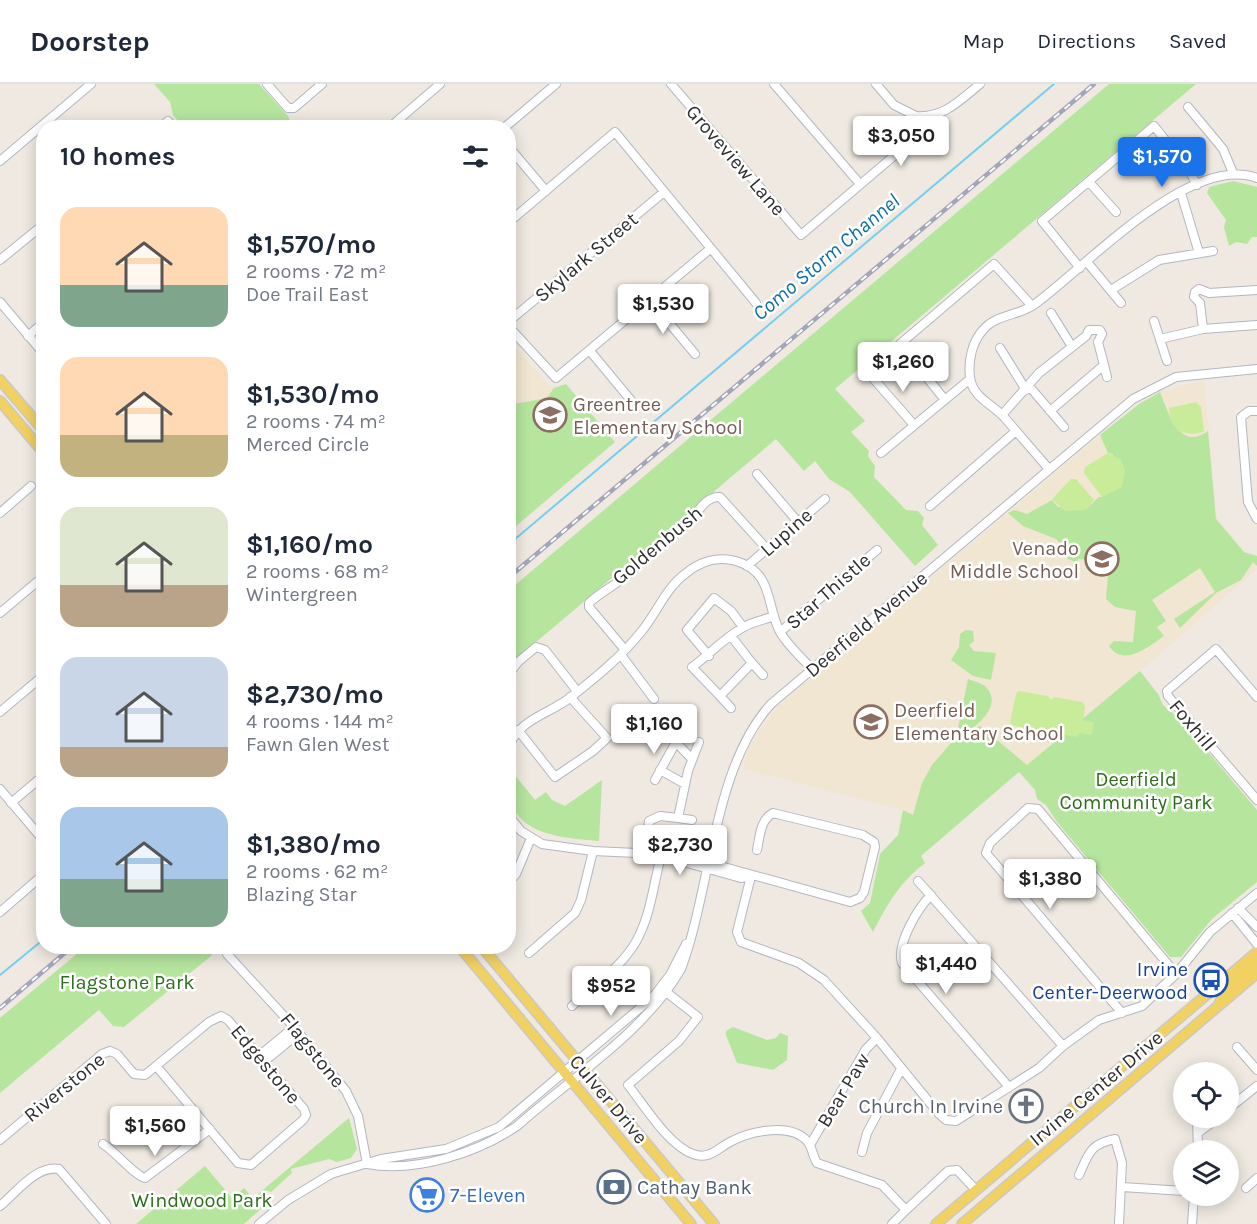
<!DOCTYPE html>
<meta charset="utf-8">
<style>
:root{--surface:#fff;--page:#f2f2f3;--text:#1f2937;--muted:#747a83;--line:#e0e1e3;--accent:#1a73e8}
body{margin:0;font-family:Karla,sans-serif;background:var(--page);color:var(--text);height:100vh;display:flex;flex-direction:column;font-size:22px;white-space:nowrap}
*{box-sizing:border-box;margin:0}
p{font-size:20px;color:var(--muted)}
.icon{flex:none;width:33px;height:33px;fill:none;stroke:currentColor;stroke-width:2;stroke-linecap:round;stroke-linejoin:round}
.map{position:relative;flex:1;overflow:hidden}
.side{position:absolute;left:36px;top:36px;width:480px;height:834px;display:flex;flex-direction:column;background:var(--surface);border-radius:24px;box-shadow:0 3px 15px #0003}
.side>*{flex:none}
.tools{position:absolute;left:1173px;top:978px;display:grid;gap:12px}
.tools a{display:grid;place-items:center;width:66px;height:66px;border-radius:50%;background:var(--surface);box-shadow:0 3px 15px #0003;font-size:30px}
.price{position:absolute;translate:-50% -51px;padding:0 14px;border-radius:6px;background:#fff;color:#222;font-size:20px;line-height:39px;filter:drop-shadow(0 2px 3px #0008)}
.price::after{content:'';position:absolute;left:50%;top:36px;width:18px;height:14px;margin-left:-9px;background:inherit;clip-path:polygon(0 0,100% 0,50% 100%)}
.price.on{background:var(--accent);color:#fff}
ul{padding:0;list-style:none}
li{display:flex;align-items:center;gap:18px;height:150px;padding:0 24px}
li span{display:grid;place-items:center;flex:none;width:168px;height:120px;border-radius:18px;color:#555}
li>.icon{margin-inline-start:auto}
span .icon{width:72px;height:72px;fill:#fffc;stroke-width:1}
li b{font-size:26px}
h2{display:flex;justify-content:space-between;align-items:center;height:72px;padding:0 24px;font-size:26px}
header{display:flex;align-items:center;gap:36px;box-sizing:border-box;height:84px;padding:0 30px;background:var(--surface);border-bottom:2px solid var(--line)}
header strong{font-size:28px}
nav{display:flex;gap:33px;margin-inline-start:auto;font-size:21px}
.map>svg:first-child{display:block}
</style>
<header>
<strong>Doorstep</strong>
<nav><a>Map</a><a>Directions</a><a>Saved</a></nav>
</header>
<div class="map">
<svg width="1257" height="1140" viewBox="0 0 1257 1140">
<rect width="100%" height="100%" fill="#efe9e1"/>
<!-- education -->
<path fill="#f0e6d1" d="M508 254 548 301 558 304 615 358 509 448Z
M1204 296 1217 434 1257 485 1140 587 940 753 933 741 903 726 743 685 749 662 777 623 1117 337 1159 308Z"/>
<!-- green -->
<path fill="#b6e59e" d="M154 0H259L288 32 293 43H183L173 31 170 18Z
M1109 0H1196L835 305 865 337 851 348 869 367 868 372 875 382 874 393 906 426 918 427 924 434 922 441 938 461 915 482 850 408 829 395 815 377 804 387 776 355 509 581 508 507Z
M1233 97 1257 103V153H1252L1247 160 1236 158 1229 162 1224 143 1226 136 1207 109 1209 103Z
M566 300 615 358 509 448V321L547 314 554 304Z
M1160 308C1167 325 1179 369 1208 347L1216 435 1244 468 1257 472V482L1253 478 1241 496 1216 509 1180 544 1174 535 1215 508 1200 484 1152 516 1166 537 1157 543 1164 552C1150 562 1123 584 1109 562L1114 557 1133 558 1136 527 1115 523 1106 515 1109 478 1078 475 1077 479 1066 474 1070 471 1056 455 1023 442 1008 429 1014 426 1027 430 1052 416 1058 423 1086 425 1099 413H1102L1113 370 1108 369 1100 351 1139 320Z
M966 546 973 547 974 557 969 561 974 567 996 569 991 596 973 592 951 576 959 563 960 550Z
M1140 587 1158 610 1163 621 1182 637 1257 726V798L1212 835 1181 873H1170L1057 738 1046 721 1037 715 1035 706 1019 688 921 772 925 779C901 797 887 820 873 848L861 827 870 819 880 770 898 751 903 726 913 731 922 699 932 681 950 660 980 642 1027 681Z
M968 595C973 597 982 599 986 603 1005 623 972 647 956 654Z
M510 685 535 716 546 708 552 716 565 722 602 696 599 757C553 753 499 749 510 685Z
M85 863H216L211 872 124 943 113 942 99 926 0 1009V934Z
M733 943 767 956 776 954 780 949 788 952 787 976 773 986 737 979 726 951V947Z
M349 1034 357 1065 351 1074 337 1078 329 1075 291 1085 292 1089 271 1108 267 1107 257 1119 262 1124 244 1140H136L205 1082 232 1114 244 1104 253 1114Z"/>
<!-- pitch -->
<path fill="#c9ec9a" d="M1196 318 1201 323 1204 348 1192 350 1178 347 1171 337 1169 324Z
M1108 369 1121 376 1125 387 1122 403 1102 413 1084 389 1085 383Z
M1071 395H1076L1094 416 1085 426 1065 427 1052 415Z
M1019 607 1048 612 1051 616 1054 613 1082 618 1085 622 1083 636 1094 638 1092 651 1080 649 1077 653 1047 648 1045 645 1042 647 1013 642 1010 639 1016 610Z"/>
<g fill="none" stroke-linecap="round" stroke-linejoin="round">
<!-- stream -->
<path stroke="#75cff0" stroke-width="2" d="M508 461 1054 0
M0 891 44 855"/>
<defs>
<path id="minor" d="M267 0 288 24H294L322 0
M671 0 801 151 902 65 912 49 916 32C944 34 959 17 980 0
M774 0 860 100
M876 0 894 21 916 32
M1188 23 1223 65 1233 89
M160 44 168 37 174 44
M389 44 440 0
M504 44 556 0
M508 62 546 107
M0 77 91 0
M1089 98 1116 128
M1181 109 1199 169
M508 139 615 48 756 219
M0 176 44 140
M1087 178 1121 219
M1080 184 1042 137 1154 42 1189 86 1197 101
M1111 206 1159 176 1213 167
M650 216 695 270
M0 218 44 270
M1051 229 1071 261
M1154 237 1167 277
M508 238 664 108
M508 242 556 294 710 165
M1203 245 1200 219 1194 213 1195 208 1199 205 1209 209 1257 206
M28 252 44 238
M1160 255 1203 245 1257 241
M1000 264 1026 306
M590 267 634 320
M1104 281 1107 293
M872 293 914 341
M1029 302 1064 343
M945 316 900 260 994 180 1032 222
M1050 327 1104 281 1098 258
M1257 327H1249L1241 333 1248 418 1257 435
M1002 331 1039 289 1086 252 1089 246H1100L1102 250 1098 258
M881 369 970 295
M1049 385C1034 368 1019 350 1004 333 992 320 972 313 970 293 968 277 972 258 983 246 996 230 1019 232 1035 220 1086 183 1190 69 1257 94
M757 390 798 438
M930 422 1016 347
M0 429 31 402
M747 482 825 415
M0 529 44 492
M780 548 877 466
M731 552 752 579 720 612 692 583C709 571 724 554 742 544 751 538 764 536 774 532
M625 566 589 523V519C601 508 614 502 626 492 639 481 648 466 663 457 672 451 681 446 689 438 698 430 704 412 720 413L767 465
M621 571 654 615
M709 572 687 546 714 514 731 527 743 543
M752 579 763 591
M508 591 518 578 536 563 545 566 577 607
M720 612 731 624
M1257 613 1216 565 1167 607 1168 612 1257 716
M0 628 44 591
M518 646 555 693 593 667 607 654 570 613
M664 646 692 675
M508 664C520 634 548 631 571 613 595 594 621 573 641 548 656 530 666 504 685 490 699 478 717 472 736 477 773 488 766 519 779 546 786 560 801 573 812 585
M660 686 685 700
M655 696 676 658
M0 705 44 757
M11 719 44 691
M508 731 521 747 542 760 593 767 681 771 850 818 860 814 864 808 875 763 874 758 863 751 773 729C760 736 760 752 757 766
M678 734 692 736
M644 770 649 737 660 732 678 734 688 687 699 658
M662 772 741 794 751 792
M751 792 737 848 741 858 799 879 824 896 877 954 939 1030 946 1036 956 1037 1039 984 1063 962 1099 936 1142 922 1176 890 1210 848 1257 809
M918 797 1063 962
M508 799 516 790 531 754
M931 811C918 824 896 860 902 879L1009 1003
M1238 824 1257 843
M0 828 44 790
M1232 829 1257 860
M529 869 575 829 581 816 593 767
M227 870 294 943 346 1007 358 1032 367 1080
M661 904 698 933 679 957 628 1001C644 1021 669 1062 693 1070 709 1076 717 1065 730 1058 750 1047 791 1038 808 1058 812 1063 813 1073 817 1079L882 1101 906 1126 948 1087 957 1086 976 1106
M572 922C592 904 616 887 632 864 650 838 653 802 661 772
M1122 929 986 769 990 759 1028 724 1038 725 1176 890
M1237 963 1257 986
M260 971 294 943
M265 977 299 949
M1180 1014 1184 1018
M1228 1025 1257 1002
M1197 1034 1198 1066
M1199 1048 1218 1034
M0 1056 102 970 110 967 117 970 134 990 145 991 209 938 221 932 228 936 304 1025 306 1031 303 1036 251 1081 238 1079 157 983
M103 1060C116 1068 134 1091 145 1094L210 1045
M810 1061 866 965 877 954
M862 1068 867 1049 901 985
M367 1080C416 1089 477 1069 517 1042 572 993 644 949 681 885 711 806 713 683 771 620L1133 315 1176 293 1257 285
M1079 1091C1089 1069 1090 1060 1115 1055L1122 1079 1119 1140
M1122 1103 1184 1107
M1246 1104 1257 1094
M0 1122C16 1109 36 1081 59 1085L106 1140
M259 1140 288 1116 331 1090 381 1075 446 1065 499 1043 653 913 670 891 686 860
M892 1140 906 1126
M1192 1140 1194 1112"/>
<path id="major" d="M0 296 44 347
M0 317 44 369
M459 862 691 1140
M481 862 714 1140
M1218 922 1226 905 1257 878
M936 1140 1257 868
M962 1140 1257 889"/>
</defs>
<!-- minor casing -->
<use href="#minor" stroke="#b4b7c1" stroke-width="10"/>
<!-- major casing -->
<use href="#major" stroke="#c9c9c9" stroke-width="12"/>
<!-- minor -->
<use href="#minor" stroke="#fff" stroke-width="8"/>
<!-- major -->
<use href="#major" stroke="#f2d163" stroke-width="9"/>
<defs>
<path id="rail" d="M508 494 1094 0
M0 924 73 862"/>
</defs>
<!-- rail casing -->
<use href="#rail" stroke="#a3a6b8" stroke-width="4.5"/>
<!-- rail -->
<use href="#rail" stroke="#fff" stroke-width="2" stroke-dasharray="7" stroke-linecap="butt"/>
</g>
<!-- icons -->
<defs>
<symbol id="school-ring" viewBox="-11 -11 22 22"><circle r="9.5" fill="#fff" stroke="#8d6e63" stroke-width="1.5"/><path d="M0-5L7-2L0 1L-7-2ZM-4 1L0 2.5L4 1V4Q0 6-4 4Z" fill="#8d6e63"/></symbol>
<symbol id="bus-ring" viewBox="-11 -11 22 22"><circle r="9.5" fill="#fff" stroke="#1a4fb4" stroke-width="1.5"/><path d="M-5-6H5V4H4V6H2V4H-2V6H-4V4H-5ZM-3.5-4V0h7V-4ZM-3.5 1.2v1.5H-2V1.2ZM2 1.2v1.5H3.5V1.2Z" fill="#1a4fb4"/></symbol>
<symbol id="church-ring" viewBox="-11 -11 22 22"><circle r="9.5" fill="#fff" stroke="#6b7280" stroke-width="1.5"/><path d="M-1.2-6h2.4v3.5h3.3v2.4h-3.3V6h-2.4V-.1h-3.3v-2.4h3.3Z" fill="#6b7280"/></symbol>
<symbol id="bank-ring" viewBox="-11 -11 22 22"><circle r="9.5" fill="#fff" stroke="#5c6f8a" stroke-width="1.5"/><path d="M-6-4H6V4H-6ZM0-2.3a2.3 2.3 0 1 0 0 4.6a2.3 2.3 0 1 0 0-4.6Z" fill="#5c6f8a"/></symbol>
<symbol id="supermarket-ring" viewBox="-11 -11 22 22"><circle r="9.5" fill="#fff" stroke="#3f7fe0" stroke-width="1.5"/><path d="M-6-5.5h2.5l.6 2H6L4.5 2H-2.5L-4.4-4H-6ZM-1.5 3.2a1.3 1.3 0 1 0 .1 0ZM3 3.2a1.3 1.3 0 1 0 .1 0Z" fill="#3f7fe0"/></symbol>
</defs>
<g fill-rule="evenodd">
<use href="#school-ring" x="531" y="312" width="38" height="38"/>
<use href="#school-ring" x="1083" y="456" width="38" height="38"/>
<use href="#school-ring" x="852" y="619" width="38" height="38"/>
<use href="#bus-ring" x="1192" y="877" width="38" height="38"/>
<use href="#church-ring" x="1007" y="1003" width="38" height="38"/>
<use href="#bank-ring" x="595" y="1084" width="38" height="38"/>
<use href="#supermarket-ring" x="408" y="1092" width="38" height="38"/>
</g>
<g text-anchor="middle" stroke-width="5" stroke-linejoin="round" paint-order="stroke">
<!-- street labels -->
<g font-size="20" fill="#2e2e2e" stroke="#fff">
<text transform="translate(736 76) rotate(49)" y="7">Groveview Lane</text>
<text transform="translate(586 173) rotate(-40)" y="7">Skylark Street</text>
<text transform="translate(786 448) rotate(-41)" y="7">Lupine</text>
<text transform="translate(657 461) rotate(-40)" y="7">Goldenbush</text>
<text transform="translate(828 507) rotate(-41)" y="7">Star Thistle</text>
<text transform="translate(866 540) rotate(-40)" y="7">Deerfield Avenue</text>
<text transform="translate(1193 641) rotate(50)" y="7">Foxhill</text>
<text transform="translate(313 966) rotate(51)" y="7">Flagstone</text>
<text transform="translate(266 980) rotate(50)" y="7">Edgestone</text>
<text transform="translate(64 1003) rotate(-39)" y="7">Riverstone</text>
<text transform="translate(1096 1004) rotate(-40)" y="7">Irvine Center Drive</text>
<text transform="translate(843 1006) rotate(-59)" y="7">Bear Paw</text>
<text transform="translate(609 1015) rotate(50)" y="7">Culver Drive</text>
</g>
<!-- education labels -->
<g font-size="20" fill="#785e54" stroke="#fff" text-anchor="start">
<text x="573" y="327">Greentree<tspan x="573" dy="23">Elementary School</tspan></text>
<text x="1079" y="471" text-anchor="end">Venado<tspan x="1079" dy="23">Middle School</tspan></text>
<text x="894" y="633">Deerfield<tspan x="894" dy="23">Elementary School</tspan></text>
</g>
<!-- park labels -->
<g font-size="20" fill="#2c6e1b" stroke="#fff">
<text x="1136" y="702">Deerfield<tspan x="1136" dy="23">Community Park</tspan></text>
<text x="127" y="905">Flagstone Park</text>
<text x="202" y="1123">Windwood Park</text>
</g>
<!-- transit labels -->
<g font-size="20" fill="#164399" stroke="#fff" text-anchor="end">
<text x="1188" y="892">Irvine<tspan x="1188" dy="23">Center-Deerwood</tspan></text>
</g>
<!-- worship labels -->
<g font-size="20" fill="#5b616d" stroke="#fff" text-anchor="end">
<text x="1003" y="1029">Church In Irvine</text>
</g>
<!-- service labels -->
<g font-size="20" fill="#4e5e75" stroke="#fff" text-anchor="start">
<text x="637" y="1110">Cathay Bank</text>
</g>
<!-- shop labels -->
<g font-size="20" fill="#366cbe" stroke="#fff" text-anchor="start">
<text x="450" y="1118">7-Eleven</text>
</g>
<!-- water labels -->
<g font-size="21" font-style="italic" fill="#0d6fa3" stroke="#fff">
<text transform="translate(826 173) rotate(-40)" y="7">Como Storm Channel</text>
</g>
</g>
</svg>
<div class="tools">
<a><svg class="icon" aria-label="locate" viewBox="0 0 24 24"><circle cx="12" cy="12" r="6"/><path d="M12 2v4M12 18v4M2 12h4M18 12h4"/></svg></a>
<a><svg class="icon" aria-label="layers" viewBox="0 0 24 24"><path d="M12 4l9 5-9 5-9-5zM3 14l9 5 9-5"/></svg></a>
</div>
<b class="price" style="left:901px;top:83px">$3,050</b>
<b class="price on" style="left:1162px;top:104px">$1,570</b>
<b class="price" style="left:663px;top:251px">$1,530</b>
<b class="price" style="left:903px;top:309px">$1,260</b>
<b class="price" style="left:654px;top:671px">$1,160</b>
<b class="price" style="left:680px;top:792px">$2,730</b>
<b class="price" style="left:1050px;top:826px">$1,380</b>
<b class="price" style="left:946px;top:911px">$1,440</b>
<b class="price" style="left:611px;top:933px">$952</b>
<b class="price" style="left:155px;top:1073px">$1,560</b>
<section class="side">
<h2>10 homes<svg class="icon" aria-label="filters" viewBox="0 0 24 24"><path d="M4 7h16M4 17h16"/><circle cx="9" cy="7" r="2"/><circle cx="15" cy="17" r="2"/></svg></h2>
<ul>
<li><span style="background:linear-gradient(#ffd9b3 65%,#7fa58c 0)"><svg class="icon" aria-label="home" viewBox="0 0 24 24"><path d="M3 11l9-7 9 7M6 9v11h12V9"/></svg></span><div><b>$1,570/mo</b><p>2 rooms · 72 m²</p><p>Doe Trail East</p></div></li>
<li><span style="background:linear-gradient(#ffd9b3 65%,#c2b280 0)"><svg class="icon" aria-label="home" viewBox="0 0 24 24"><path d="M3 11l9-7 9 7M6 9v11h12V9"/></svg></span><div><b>$1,530/mo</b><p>2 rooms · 74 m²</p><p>Merced Circle</p></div></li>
<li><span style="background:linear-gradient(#dfe7d0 65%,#b9a48a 0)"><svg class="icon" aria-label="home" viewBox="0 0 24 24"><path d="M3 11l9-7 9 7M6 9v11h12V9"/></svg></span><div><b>$1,160/mo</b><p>2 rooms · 68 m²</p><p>Wintergreen</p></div></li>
<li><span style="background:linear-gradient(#c9d6e8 75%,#b9a48a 0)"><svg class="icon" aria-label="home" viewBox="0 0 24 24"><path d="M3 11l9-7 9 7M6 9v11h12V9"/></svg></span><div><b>$2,730/mo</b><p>4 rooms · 144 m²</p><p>Fawn Glen West</p></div></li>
<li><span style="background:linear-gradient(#a9c7e8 60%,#7fa58c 0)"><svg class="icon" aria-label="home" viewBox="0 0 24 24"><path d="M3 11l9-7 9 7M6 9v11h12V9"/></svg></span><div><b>$1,380/mo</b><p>2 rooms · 62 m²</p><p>Blazing Star</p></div></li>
</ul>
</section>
</div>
